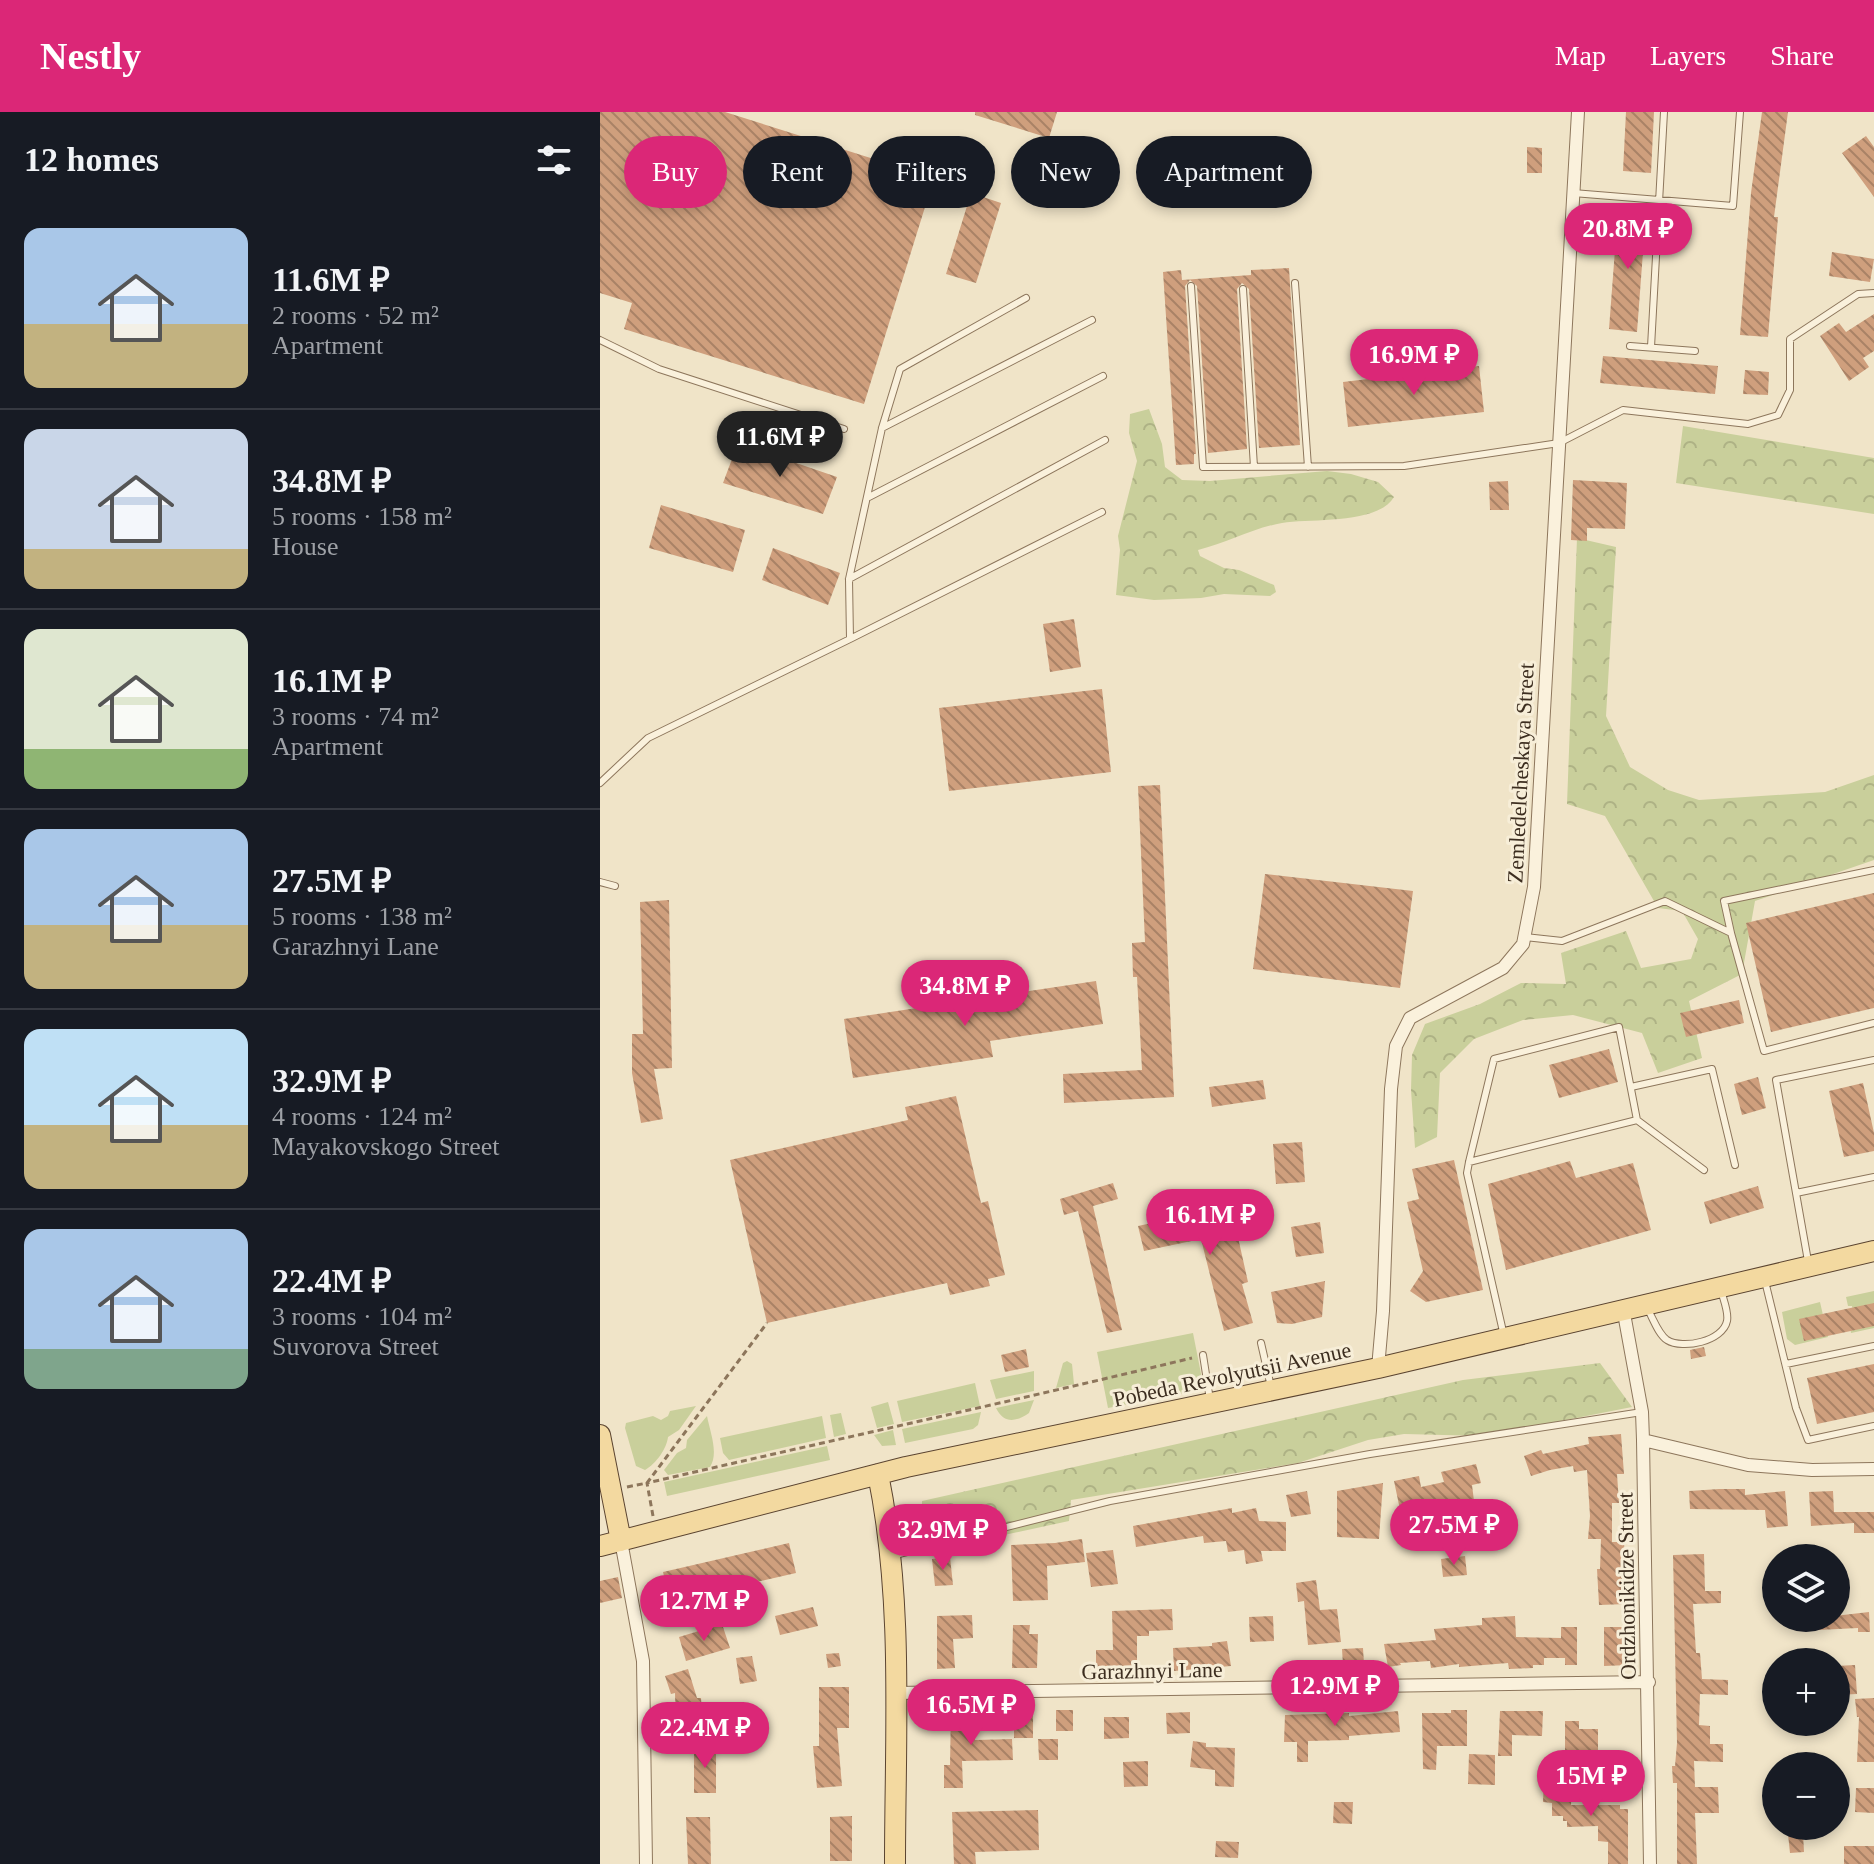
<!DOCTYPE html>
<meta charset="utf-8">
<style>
:root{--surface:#171b24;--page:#242831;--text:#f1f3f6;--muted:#9ea1a6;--line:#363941;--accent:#db2777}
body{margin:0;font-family:Georgia,serif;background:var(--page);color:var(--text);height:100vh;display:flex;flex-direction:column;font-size:30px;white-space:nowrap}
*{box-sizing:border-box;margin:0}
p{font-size:26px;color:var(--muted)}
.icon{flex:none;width:44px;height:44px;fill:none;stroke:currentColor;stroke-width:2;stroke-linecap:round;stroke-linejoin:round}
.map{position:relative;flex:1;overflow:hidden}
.drawer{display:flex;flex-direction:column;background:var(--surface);width:600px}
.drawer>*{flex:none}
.guide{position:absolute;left:24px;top:24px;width:760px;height:72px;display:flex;gap:16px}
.controls{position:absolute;left:1162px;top:1432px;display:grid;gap:16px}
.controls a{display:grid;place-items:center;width:88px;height:88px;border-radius:50%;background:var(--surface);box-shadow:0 4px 12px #0003;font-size:40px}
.price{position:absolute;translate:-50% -68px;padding:0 18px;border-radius:28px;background:var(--accent);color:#fff;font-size:26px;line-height:52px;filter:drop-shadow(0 2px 4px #0008)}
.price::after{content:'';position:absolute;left:50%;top:48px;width:24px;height:18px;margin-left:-12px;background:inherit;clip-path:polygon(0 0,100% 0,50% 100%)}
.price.selected{background:#222;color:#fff}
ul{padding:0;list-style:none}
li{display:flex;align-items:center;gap:24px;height:200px;padding:0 24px}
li+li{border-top:2px solid var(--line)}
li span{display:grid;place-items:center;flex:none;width:224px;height:160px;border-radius:16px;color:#555}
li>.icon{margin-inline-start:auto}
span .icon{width:96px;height:96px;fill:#fffc;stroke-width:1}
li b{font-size:34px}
h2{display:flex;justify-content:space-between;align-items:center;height:96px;padding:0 24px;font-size:34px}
.tag{padding:0 28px;border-radius:36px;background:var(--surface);box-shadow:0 4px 12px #0003;font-size:28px;line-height:72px}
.tag.selected{background:var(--accent);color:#fff}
header{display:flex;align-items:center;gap:48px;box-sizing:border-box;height:112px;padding:0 40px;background:var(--accent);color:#fff}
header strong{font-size:38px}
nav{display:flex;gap:44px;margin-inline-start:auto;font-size:28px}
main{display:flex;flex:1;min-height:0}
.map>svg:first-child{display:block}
</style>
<header>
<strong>Nestly</strong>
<nav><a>Map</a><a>Layers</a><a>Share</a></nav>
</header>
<main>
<section class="drawer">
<h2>12 homes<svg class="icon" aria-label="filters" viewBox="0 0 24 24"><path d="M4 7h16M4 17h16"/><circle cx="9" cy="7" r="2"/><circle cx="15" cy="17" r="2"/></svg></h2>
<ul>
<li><span style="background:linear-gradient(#a9c7e8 60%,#c2b280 0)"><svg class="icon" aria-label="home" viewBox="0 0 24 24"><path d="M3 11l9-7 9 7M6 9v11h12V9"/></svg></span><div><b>11.6M ₽</b><p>2 rooms · 52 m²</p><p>Apartment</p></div></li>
<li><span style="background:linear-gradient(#c9d6e8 75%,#c2b280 0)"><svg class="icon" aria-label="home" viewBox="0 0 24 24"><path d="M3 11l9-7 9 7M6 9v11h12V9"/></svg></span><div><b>34.8M ₽</b><p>5 rooms · 158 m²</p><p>House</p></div></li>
<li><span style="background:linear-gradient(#dfe7d0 75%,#8fb573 0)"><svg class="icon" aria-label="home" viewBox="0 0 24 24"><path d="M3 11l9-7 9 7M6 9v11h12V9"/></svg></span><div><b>16.1M ₽</b><p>3 rooms · 74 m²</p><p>Apartment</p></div></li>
<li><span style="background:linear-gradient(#a9c7e8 60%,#c2b280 0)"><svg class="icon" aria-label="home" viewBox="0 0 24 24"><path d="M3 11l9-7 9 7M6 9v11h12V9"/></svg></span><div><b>27.5M ₽</b><p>5 rooms · 138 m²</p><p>Garazhnyi Lane</p></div></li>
<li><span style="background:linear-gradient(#bfe0f5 60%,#c2b280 0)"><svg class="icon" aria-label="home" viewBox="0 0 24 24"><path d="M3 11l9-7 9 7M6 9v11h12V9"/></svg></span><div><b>32.9M ₽</b><p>4 rooms · 124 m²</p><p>Mayakovskogo Street</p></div></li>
<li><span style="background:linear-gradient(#a9c7e8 75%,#7fa58c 0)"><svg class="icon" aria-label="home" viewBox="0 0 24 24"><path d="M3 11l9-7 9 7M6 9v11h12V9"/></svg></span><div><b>22.4M ₽</b><p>3 rooms · 104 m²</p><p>Suvorova Street</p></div></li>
</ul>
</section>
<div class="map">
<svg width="1274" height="1752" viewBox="0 0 1274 1752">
<defs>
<pattern id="forest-crowns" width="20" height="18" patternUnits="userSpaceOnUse" patternTransform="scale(2)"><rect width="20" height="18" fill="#c9cf9b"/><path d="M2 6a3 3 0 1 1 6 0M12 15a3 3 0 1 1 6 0" fill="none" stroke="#aeb285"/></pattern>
<pattern id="building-back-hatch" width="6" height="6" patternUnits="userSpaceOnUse" patternTransform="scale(2)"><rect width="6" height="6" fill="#cf9f7d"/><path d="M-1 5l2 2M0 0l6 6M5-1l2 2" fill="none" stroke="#a98266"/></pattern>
</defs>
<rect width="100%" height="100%" fill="#f0e4c8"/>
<!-- green -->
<path fill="#c9cf9b" d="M1274 1179V1216L1251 1221 1249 1209 1254 1207 1252 1194H1248L1246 1185Z
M1220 1190 1228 1225 1195 1233 1187 1227 1182 1200Z
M593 1221 604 1277 508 1296 497 1240Z
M467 1249 472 1252 474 1272 456 1276 463 1251Z
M434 1259V1279L396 1287 390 1268Z
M375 1271 380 1294 302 1310 297 1289Z
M434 1288 429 1301C416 1310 404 1312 396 1296Z
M288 1290 294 1312 277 1316 271 1295Z
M96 1294 79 1318 68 1325C67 1336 56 1352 45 1358L36 1354 25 1316 26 1311 53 1304 61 1308 68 1304 70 1299Z
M381 1300 378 1313 373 1317 305 1331 302 1317Z
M241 1301 246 1322 234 1325 230 1303Z
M107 1304C110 1320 119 1341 110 1355L68 1363 64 1358 77 1341 86 1336 87 1328Z
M222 1304 226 1326 129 1348 123 1341 120 1326Z
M293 1318 296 1333 282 1334 274 1323Z
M227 1334 230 1348 67 1384 64 1370Z"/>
<!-- forest -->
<path fill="url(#forest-crowns)" d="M549 297 562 332 565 355 582 368 610 369 727 359 751 362 778 370 794 385C777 413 712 406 682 411 653 416 627 431 598 438L600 444 624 456 639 458 674 473 676 480 670 484 624 482 601 486 554 488 516 483 520 438 518 424 537 349 529 321 530 302Z
M1083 314 1274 346V402L1076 371Z
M977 426 1016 435 1006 604 1030 655 1068 678 1099 688 1225 680 1274 663V748L1155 789 1142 862 1089 889 1102 946 1058 961 1042 921 973 903 923 908 874 927 840 961 837 1025 815 1036 811 978 812 943 825 912 880 892 921 871 966 872 961 841 1026 819 1041 856 1091 847 1098 827 1082 799 1058 796 1005 704 967 692Z
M1000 1251 1032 1295 884 1324 804 1322 768 1328 698 1351 471 1388 469 1409 321 1441 322 1389 863 1268Z"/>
<!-- building -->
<path fill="url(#building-back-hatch)" d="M0 0H125L334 66 264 292 24 217 32 191 0 181Z
M375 0H457L449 26 375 3Z
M1026 0H1054L1051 61 1023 59Z
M1162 0H1188L1174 105H1178L1168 225 1140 223 1151 81Z
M1266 24 1274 35V85L1242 41Z
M927 35 942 36V61H927Z
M371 81 401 91 376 171 346 162Z
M1018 98 1046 100 1037 220 1009 217Z
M1232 140 1274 147 1270 170 1229 164Z
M689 156 700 333 659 336 649 177 642 171 637 177 647 337 608 341 597 174 590 168 585 174 596 342H594V352L576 353 563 160 581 158 582 168 651 163V158Z
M1274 202V239L1263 246 1269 255 1249 269 1220 224 1239 211 1246 220Z
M1003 244 1118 254 1115 282 1000 271Z
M879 254 884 300 748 315 743 270Z
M1145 258 1169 260 1168 283 1143 282Z
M138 331 237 365 223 402 123 371Z
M973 368 1027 371 1025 417 987 416V429L971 428Z
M908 369 909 398H890L889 370Z
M61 393 145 418 133 460 49 436Z
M173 436 240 461 228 493 162 468Z
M474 507 481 555 450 560 443 512Z
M502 577 511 660 349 679 339 596Z
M560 673 574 985 464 991 463 962 542 958 537 865H533L532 831 545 830 538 674Z
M665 762 813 779 800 876 653 857Z
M1274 781V896L1171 920 1146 811Z
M69 788 72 956 54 957 63 1007 41 1011 32 961V922H43L40 790Z
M496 869 503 912 390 929 393 945 253 966 244 907Z
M1139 888 1144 911 1086 925 1080 901Z
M1009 937 1018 970 959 986 949 953Z
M1158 965 1166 996 1142 1003 1134 972Z
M663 968 666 987 612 995 609 975Z
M1263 971 1274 1021V1039L1244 1045 1229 979Z
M356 984 381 1091 388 1089 405 1163 388 1167 390 1174 350 1183 347 1171 167 1211 130 1048 308 1008 305 995Z
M702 1030 705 1070 676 1072 673 1032Z
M854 1048 883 1178 826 1190 810 1179 823 1159 807 1090 819 1087 812 1057Z
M970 1049 976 1066 1033 1051 1051 1118 906 1158 888 1072Z
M513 1071 518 1087 493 1094 522 1218 507 1221 478 1099 464 1103 460 1087Z
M1158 1074 1164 1096 1110 1112 1104 1090Z
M631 1094 648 1170 642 1172 653 1211 624 1219 601 1127 544 1139 538 1114Z
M720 1110 724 1141 696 1145 691 1115Z
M725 1169 722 1205 692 1212 677 1211 671 1180Z
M1274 1191V1214L1204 1229 1199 1207Z
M1104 1235 1106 1244 1091 1247 1090 1238Z
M426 1237 429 1255 405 1260 401 1243Z
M1274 1252V1300L1217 1312 1207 1266Z
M1021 1322 1024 1362H1017L1019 1391H1012V1430H1024L1027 1492 999 1493 997 1457H1000L1001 1427H988L990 1404 987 1358 974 1360 973 1354 950 1358 931 1364 924 1344 941 1338 943 1342 989 1332 988 1325Z
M876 1352 881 1371 872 1373 874 1389 842 1395 841 1388 812 1394 815 1410 803 1412 794 1369 819 1364 821 1375 844 1370 841 1360Z
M783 1371 779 1427 737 1425V1379Z
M1119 1377H1145V1383L1185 1379 1188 1414 1167 1416 1165 1398 1090 1397 1089 1379Z
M707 1379 711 1402 691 1405 686 1383Z
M1233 1379 1234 1400H1274V1421H1254V1411L1211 1414 1209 1380Z
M632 1396V1401L656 1396 659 1409 686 1410V1439H661L663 1449 646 1452 644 1438 628 1440 626 1429 604 1431 603 1424 536 1435 533 1414Z
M482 1427 485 1450 447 1454 448 1488 413 1489 411 1433 455 1431Z
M189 1431 196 1461 70 1490 63 1460Z
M513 1438 518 1472 491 1475 486 1441Z
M1104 1442 1105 1479H1121V1491L1093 1492 1096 1541H1100L1102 1567 1128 1568V1583L1100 1582 1099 1613 1110 1614V1632H1123V1650L1094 1649 1095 1675H1118L1119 1701H1095L1097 1752H1077V1671H1073L1072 1654H1075L1077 1631 1073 1443Z
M865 1444 867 1463 843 1465 841 1447Z
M350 1445 353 1473 335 1474 332 1447Z
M18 1465 22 1486 0 1491V1469Z
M716 1468 720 1498 737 1497 741 1530 708 1533 704 1489 698 1490 696 1471Z
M213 1495 218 1514 180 1523 175 1504Z
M572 1497 573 1518 549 1519V1524H537V1561H496V1538H513L512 1499Z
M1269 1500 1270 1520H1258V1516L1218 1518 1217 1506Z
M372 1503 373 1526 353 1527 355 1556 337 1557V1504Z
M673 1504 674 1529 650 1530 649 1505Z
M915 1504 916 1525 961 1526V1515H977V1553H965V1546H944V1553H933V1556L909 1557 908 1551 859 1555V1552L831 1556 830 1549 800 1551 801 1553 788 1555 784 1532 836 1528 834 1517 882 1513V1506Z
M122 1512 130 1536 86 1549 79 1525Z
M413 1513H430L429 1522H438L437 1556H412Z
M1004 1515H1028L1029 1553 1004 1554Z
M627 1529 631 1554 574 1559 573 1536 612 1534V1531Z
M763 1536 764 1552 743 1553 742 1537Z
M239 1541 241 1554 228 1556 226 1542Z
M152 1544 157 1569 140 1572 136 1546Z
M1255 1553 1257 1582 1236 1583V1554Z
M88 1557 97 1586H101L103 1614 76 1616 75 1581 71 1582 65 1564Z
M219 1575H249V1616H237L242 1674 217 1676 213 1634H219Z
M1274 1586V1650H1257L1259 1605H1257L1255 1587Z
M351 1596H374L375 1628 412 1627 413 1648 362 1649 363 1676H344V1653H350Z
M456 1598H473V1619H456Z
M851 1598H867V1634H837L836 1658 823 1657 822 1601H851Z
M798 1599 800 1620 749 1624V1628L708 1629V1650H697V1630H684L685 1603 749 1601V1604Z
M900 1599H943L942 1624 912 1623V1644H898Z
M590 1600V1621L567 1622 566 1601Z
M414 1603H433V1626H414Z
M504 1605H529V1626L504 1627Z
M965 1609H979V1617H998V1643L965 1640Z
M438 1627H458V1648H439Z
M593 1629 606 1631V1635L635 1636 634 1675 615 1674V1658L590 1655Z
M94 1635 116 1636V1681H94Z
M869 1642 895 1643V1673L868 1672Z
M1002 1646 1026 1647V1667H1002Z
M548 1649V1674L524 1675 523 1650Z
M944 1666 972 1668 971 1693H1020V1697H1028V1752H1008V1730L998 1729V1714L967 1715V1709H963V1704H952V1691L943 1690Z
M1256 1676H1274V1701L1255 1700Z
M734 1690H753L752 1712 733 1711Z
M438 1698 439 1738 375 1740 376 1752H354L352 1700Z
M252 1704V1749H230V1705Z
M86 1705H110L111 1752H88Z
M1203 1721 1204 1740 1190 1741 1188 1722Z
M616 1729 639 1730 638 1746 615 1745Z
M1244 1734H1274V1752H1244Z"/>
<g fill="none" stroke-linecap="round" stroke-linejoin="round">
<defs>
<path id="lane" d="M973 81 1133 94 1140 0
M695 171 708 355
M591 174 603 355 804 354 959 331 1023 298 1148 312 1178 303 1190 278V227L1258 182 1274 181
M643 177 654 355
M0 228 59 257 244 317
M1030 234 1095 239
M1051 235 1064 0
M282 316 492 208
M269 385 503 264
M249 467 505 328
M250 527 502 400
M0 671 48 626 250 527 249 467 282 316 300 257 426 186
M0 770 15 774
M1131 821 1164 939 1274 911
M925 825 962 829 1065 789 1131 821 1124 789 1274 758
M1031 975 1112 957 1135 1053
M1037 1008 1104 1058
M869 1050 1037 1008 1019 915 894 947 869 1050 867 1061 904 1224
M1196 1081 1274 1065
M1208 1149 1176 968 1274 948
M1165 1169 1196 1296 1208 1328 1274 1314
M1047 1196C1053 1206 1058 1222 1067 1228 1083 1238 1123 1229 1127 1209 1129 1200 1123 1187 1121 1178
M661 1231 671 1275
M603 1243 610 1288
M1186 1252 1274 1234
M295 1443 510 1389 770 1342 1042 1300"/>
<path id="street" d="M1023 1196 1042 1300 1043 1328 1050 1752
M778 1256 783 1199 791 977 796 934 810 906 903 856 923 832 934 775 978 0
M1043 1328 1148 1353 1212 1358 1274 1357
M21 1429 43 1549 46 1752
M295 1581 1049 1570"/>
<path id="primary" d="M0 1323 21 1429
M278 1362C304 1489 295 1623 295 1752
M0 1434 306 1355 778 1256 1274 1139"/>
</defs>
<!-- lane casing -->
<use href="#lane" stroke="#8d765c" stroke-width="8"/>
<!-- street casing -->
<use href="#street" stroke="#8d765c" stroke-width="14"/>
<!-- primary casing -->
<use href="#primary" stroke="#5b4430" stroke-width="22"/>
<!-- path -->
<path stroke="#8d765c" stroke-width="3" stroke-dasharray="6 4" stroke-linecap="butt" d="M27 1375 47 1371 167 1211
M53 1404 47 1371C228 1329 410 1290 592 1246"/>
<!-- lane -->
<use href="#lane" stroke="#faf1dc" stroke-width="6"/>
<!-- street -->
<use href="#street" stroke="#faf1dc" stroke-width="12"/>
<!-- primary -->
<use href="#primary" stroke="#f3d9a0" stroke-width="20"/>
</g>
<g text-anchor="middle" stroke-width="6" stroke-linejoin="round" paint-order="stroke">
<!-- street labels -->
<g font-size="22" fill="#3d2e20" stroke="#f7eed8">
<text transform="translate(920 661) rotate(-87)" y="8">Zemledelcheskaya Street</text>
<text transform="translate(632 1262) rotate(-12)" y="8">Pobeda Revolyutsii Avenue</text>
<text transform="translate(1026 1474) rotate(-91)" y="8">Ordzhonikidze Street</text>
<text transform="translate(552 1558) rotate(-1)" y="8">Garazhnyi Lane</text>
</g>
</g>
</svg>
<div class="controls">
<a><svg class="icon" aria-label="layers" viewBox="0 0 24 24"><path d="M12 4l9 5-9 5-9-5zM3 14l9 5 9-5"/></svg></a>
<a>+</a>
<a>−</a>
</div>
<b class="price" style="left:1028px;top:159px">20.8M ₽</b>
<b class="price" style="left:814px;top:285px">16.9M ₽</b>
<b class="price selected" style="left:180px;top:367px">11.6M ₽</b>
<b class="price" style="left:365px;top:916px">34.8M ₽</b>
<b class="price" style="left:610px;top:1145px">16.1M ₽</b>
<b class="price" style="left:854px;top:1455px">27.5M ₽</b>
<b class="price" style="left:343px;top:1460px">32.9M ₽</b>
<b class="price" style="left:104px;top:1531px">12.7M ₽</b>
<b class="price" style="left:735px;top:1616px">12.9M ₽</b>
<b class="price" style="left:371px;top:1635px">16.5M ₽</b>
<b class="price" style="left:105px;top:1658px">22.4M ₽</b>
<b class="price" style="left:991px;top:1706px">15M ₽</b>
<div class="guide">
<a class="tag selected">Buy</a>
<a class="tag">Rent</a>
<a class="tag">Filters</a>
<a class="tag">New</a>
<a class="tag">Apartment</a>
</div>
</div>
</main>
